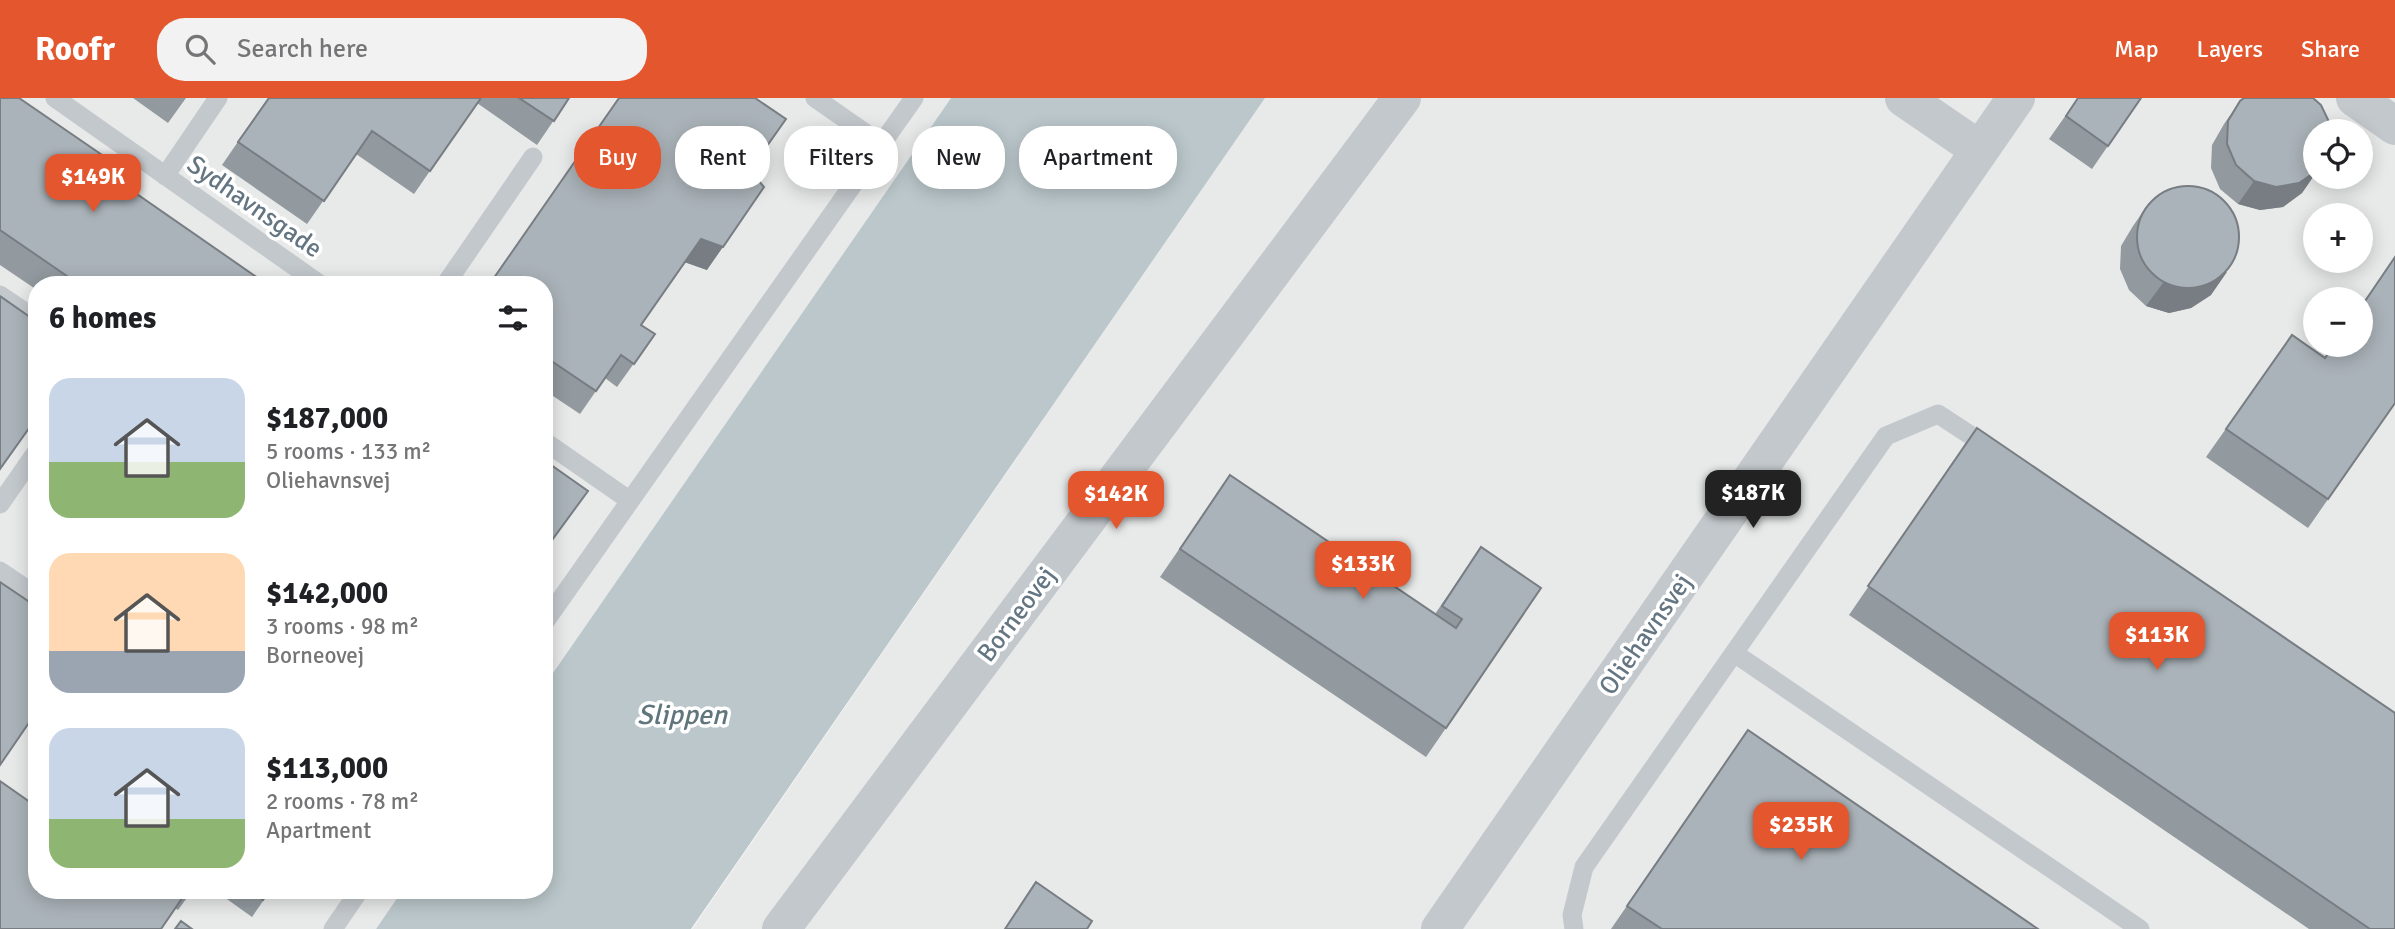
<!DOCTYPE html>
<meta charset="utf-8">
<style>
:root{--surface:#fff;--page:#f2f2f2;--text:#202124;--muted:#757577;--accent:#e4572e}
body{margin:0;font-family:Signika,sans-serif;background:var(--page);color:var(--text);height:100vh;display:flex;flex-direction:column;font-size:26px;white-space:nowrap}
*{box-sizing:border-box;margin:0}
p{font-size:23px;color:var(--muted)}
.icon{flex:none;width:38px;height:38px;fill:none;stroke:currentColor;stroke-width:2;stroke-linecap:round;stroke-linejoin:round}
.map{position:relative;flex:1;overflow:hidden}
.panel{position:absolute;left:28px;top:178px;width:525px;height:623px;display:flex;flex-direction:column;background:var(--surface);border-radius:28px;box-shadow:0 4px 18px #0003}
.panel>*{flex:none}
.guide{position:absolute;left:574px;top:28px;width:665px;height:63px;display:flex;gap:14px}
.buttons{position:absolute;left:2303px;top:21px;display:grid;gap:14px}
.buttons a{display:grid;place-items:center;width:70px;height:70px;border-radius:50%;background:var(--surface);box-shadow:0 4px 18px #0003;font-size:35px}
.price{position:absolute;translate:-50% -60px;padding:0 16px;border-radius:14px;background:var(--accent);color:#fff;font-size:23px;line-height:46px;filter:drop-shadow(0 2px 4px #0008)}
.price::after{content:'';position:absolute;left:50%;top:42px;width:21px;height:16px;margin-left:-10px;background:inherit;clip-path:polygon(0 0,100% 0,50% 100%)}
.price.on{background:#222;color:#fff}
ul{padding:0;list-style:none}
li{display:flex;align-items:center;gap:21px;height:175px;padding:0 21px}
li span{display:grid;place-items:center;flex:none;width:196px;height:140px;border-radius:21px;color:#555}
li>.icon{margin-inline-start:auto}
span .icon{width:84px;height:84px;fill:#fffc;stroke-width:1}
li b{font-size:30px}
h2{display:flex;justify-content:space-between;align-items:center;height:84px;padding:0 21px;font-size:30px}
.chip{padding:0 24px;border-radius:28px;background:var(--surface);box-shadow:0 4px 18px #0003;font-size:24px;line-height:63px}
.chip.on{background:var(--accent);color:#fff}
header{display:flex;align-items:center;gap:42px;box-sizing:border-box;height:98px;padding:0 35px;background:var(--accent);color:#fff}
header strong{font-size:33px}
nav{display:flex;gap:38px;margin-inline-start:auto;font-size:24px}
.search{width:490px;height:63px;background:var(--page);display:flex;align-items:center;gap:18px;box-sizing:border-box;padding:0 24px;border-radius:28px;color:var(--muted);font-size:26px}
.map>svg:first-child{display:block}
</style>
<header>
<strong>Roofr</strong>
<div class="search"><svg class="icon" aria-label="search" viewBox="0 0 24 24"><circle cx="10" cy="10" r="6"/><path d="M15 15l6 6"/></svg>Search here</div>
<nav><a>Map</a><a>Layers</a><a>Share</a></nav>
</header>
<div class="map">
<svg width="2395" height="831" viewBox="0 0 2395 831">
<rect width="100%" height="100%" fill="#fafaf8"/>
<!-- built -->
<path fill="#e8e9e9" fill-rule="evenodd" d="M0 0H951L544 588V187H37V793H402L376 831H0Z
M1265 0H2395V831H692ZM2315 33H2361V79H2315ZM2315 117H2361V163H2315ZM2315 201H2361V247H2315Z"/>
<!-- water -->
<path fill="#bbc7cb" d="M951 0H1265L691 831H376L402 793H544V588Z"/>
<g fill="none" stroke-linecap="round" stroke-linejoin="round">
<!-- service -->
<path stroke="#c3c8cc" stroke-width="19" d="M55 0 321 187
M815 0 881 46
M165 78 218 0
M445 187 533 59
M0 197 37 222
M544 343 629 402
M0 406 37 353
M0 473 37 498
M544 525 914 0
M1734 555 2140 831
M333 831 359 793
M1574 831 1572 817 1584 769 1886 338 1938 316 1993 352"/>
<!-- minor -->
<path stroke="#c3c8cc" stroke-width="38" d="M1904 0 1980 52
M2355 0 2395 28
M781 831 1402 0
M1440 831 2016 0"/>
</g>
<!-- wall -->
<path fill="#929a9f" d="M0 0 98 69 268 187H37V192L0 167Z
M133 0H186L168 25Z
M268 0H569L537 47 477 5 414 96 356 56 307 126 222 67Z
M2078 0H2141L2092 71 2049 41Z
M2240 3 2315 33V76L2302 95 2283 109 2260 112 2238 106 2220 91 2211 70 2212 47 2224 26Z
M750 72 707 172 685 164 641 227 655 236 617 289 605 280 580 316 544 292V187Z
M2149 105 2211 197 2191 210 2169 215 2146 208 2129 192 2120 171 2121 148 2133 128Z
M2292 237 2395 305 2308 430 2206 359Z
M1977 330 2395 831H2309L1849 517Z
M1230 377 1435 516 1481 449 1446 630 1426 659 1160 479Z
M37 453V467L30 462Z
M1748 632 2038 831H1611Z
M37 793H192L178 812 175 810Z
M228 793H270L252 819 224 799Z"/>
<!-- shaded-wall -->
<path fill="#777d82" d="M2315 74V76L2302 95 2283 109 2260 112 2238 106 2254 83Z
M701 141 723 149 707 172 684 164Z
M2227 174 2211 197 2191 210 2169 215 2146 208 2163 185Z"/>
<!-- building -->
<path fill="#aab3b9" stroke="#777d82" stroke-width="2" d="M0 0H19L105 59 98 69 268 187H80L0 132Z
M269 0H481L430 73 372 33 324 103 238 44Z
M519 0H569L554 23Z
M619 0H755L786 21 750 72 764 89 723 149 701 141 641 227 655 236 634 266 621 257 596 293 544 258V187H489Z
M2078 0H2141L2108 48 2066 18Z
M2244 0H2313L2321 7 2331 28 2330 33H2315V74L2299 85 2276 89 2254 83 2236 67 2227 46 2228 23 2240 3Z
M2137 139a51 51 0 1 1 102 0a51 51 0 1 1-102 0Z
M2395 159V305L2328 401 2226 331 2292 237 2325 260 2334 247H2361V209Z
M0 198 37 224V319L0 371Z
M1977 330 2395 615V831H2370L1868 488Z
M544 362 588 393 544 453Z
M1230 377 1456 530 1462 521 1442 508 1481 449 1541 490 1446 630 1180 451Z
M0 484 37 509V613L0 667Z
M1748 632 2038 831H1662L1627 808Z
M0 683 37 709V793H187L161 831H0Z
M1036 784 1092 823 1087 831H1005Z
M250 793H270L263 802Z
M181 823 192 831H175Z"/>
<g text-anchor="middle" stroke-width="7" stroke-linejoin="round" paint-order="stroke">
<!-- street labels -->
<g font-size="26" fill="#657683" stroke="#fff">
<text transform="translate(255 108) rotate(35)" y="9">Sydhavnsgade</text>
<text transform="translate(1016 516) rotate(-53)" y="9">Borneovej</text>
<text transform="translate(1645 536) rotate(-55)" y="9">Oliehavnsvej</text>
</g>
<!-- water labels -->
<g font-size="28" font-style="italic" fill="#60757c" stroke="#fff">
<text x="682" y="626">Slippen</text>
</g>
</g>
</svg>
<div class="buttons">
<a><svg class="icon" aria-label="locate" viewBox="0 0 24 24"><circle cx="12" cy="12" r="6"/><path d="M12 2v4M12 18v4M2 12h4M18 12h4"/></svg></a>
<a>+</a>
<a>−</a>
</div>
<b class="price" style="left:93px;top:116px">$149K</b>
<b class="price on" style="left:1753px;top:432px">$187K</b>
<b class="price" style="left:1116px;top:433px">$142K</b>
<b class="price" style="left:1363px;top:503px">$133K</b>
<b class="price" style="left:2157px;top:574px">$113K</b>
<b class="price" style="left:1801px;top:764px">$235K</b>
<div class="guide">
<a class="chip on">Buy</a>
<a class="chip">Rent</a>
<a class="chip">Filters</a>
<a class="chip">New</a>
<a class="chip">Apartment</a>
</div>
<section class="panel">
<h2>6 homes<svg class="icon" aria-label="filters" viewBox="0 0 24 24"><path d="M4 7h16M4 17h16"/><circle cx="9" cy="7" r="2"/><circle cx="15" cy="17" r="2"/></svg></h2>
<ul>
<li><span style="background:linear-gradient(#c9d6e8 60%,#8fb573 0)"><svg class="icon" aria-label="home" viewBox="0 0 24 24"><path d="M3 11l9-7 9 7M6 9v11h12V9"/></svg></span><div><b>$187,000</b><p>5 rooms · 133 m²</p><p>Oliehavnsvej</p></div></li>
<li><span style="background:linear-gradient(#ffd9b3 70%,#9aa5b1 0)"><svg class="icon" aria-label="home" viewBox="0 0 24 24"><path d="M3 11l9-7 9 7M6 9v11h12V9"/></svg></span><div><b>$142,000</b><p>3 rooms · 98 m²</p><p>Borneovej</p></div></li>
<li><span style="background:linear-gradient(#c9d6e8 65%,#8fb573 0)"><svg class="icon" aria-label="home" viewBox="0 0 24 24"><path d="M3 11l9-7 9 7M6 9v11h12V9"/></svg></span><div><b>$113,000</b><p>2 rooms · 78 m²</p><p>Apartment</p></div></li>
</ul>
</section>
</div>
